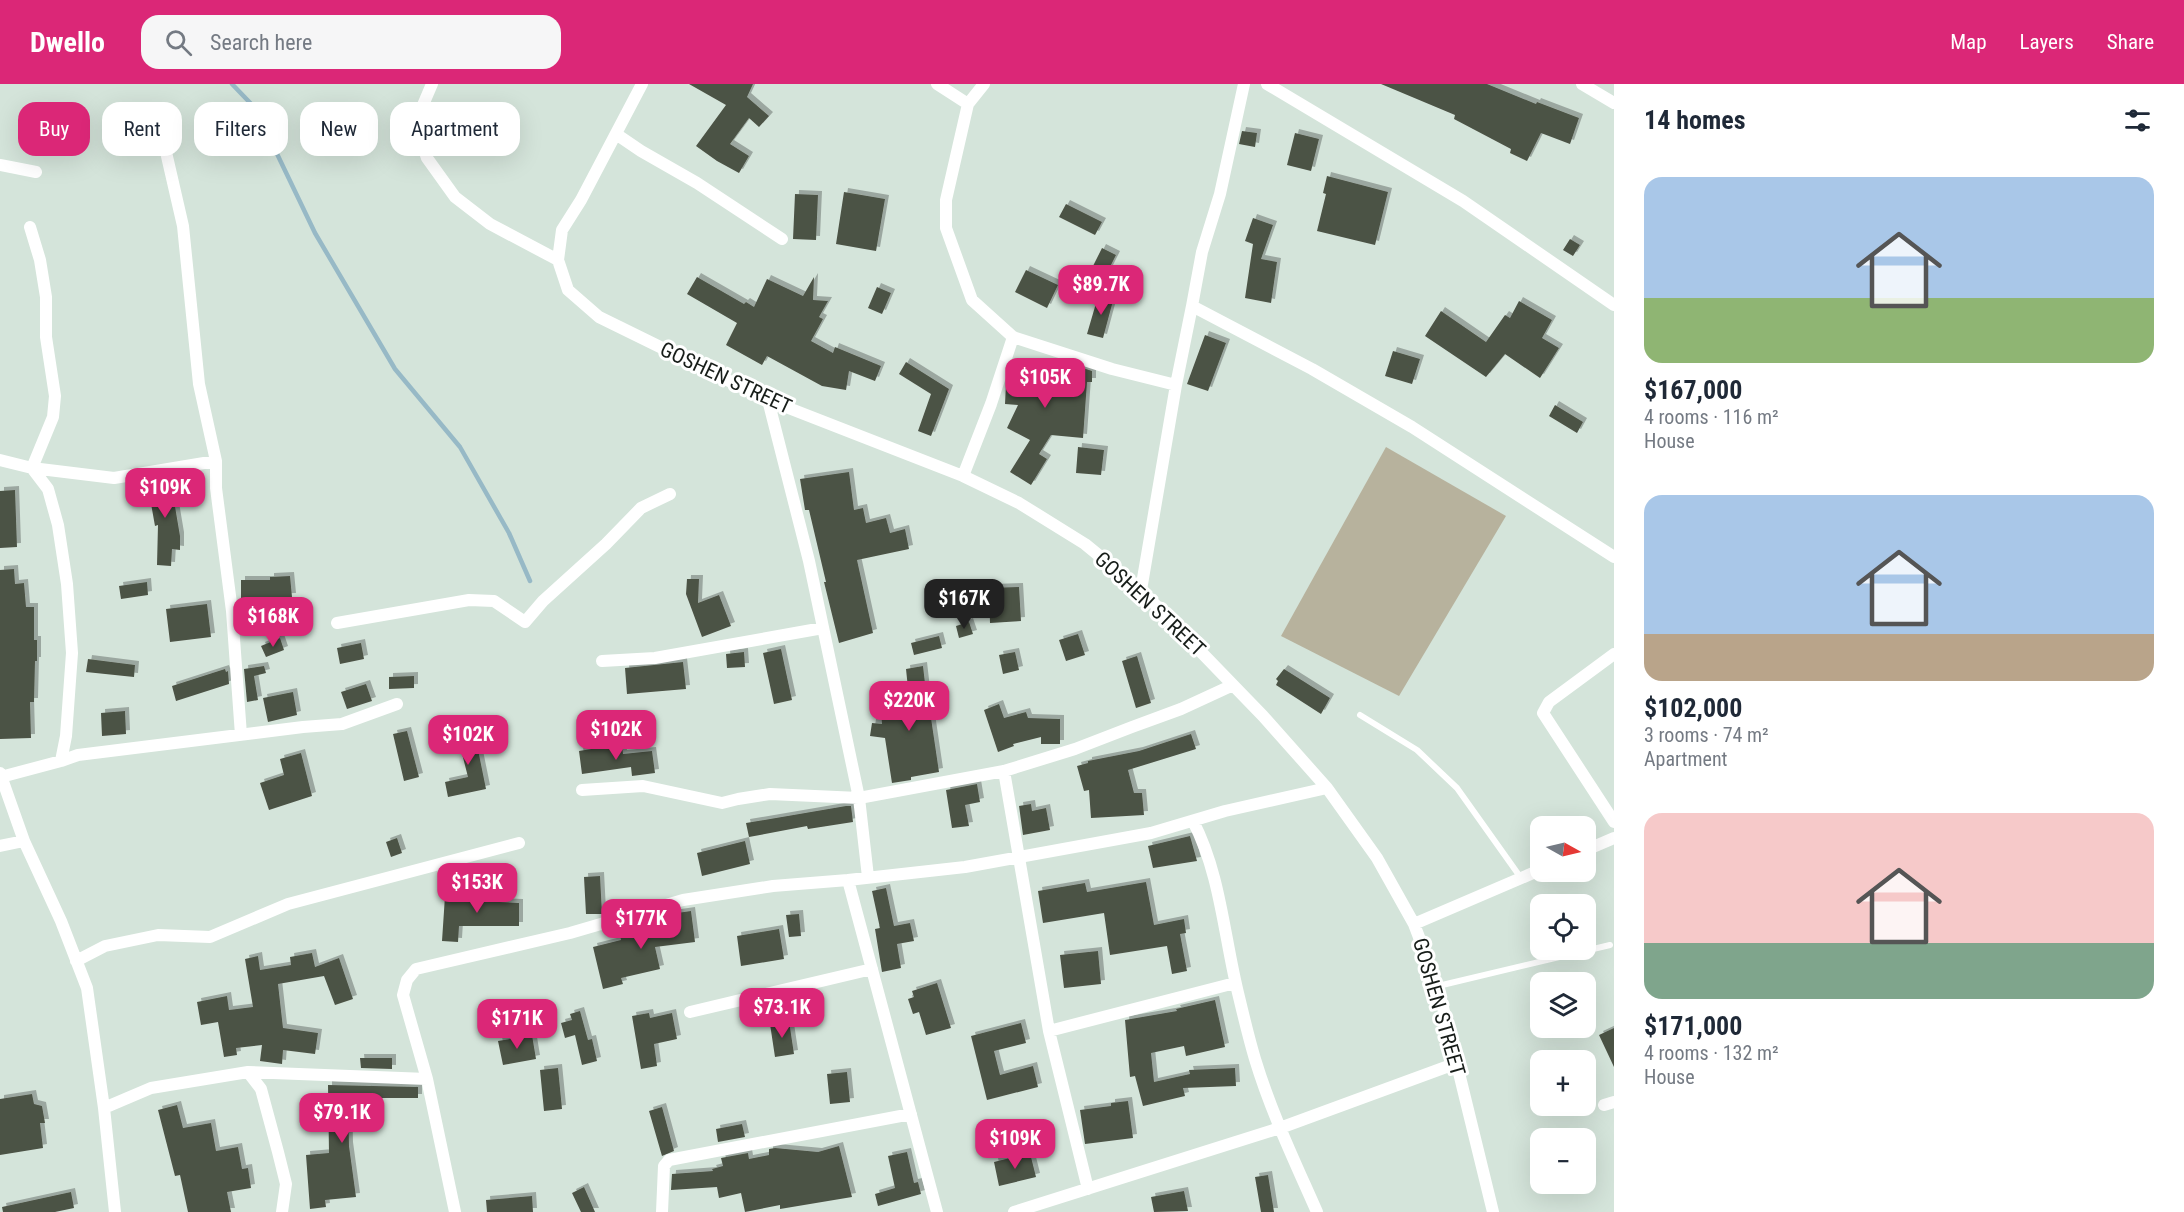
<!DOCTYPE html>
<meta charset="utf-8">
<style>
:root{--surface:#fff;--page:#f6f6f7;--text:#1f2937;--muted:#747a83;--accent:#db2777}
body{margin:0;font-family:"Roboto Condensed",sans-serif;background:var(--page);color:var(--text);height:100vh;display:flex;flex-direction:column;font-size:22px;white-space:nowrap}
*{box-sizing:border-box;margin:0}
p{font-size:20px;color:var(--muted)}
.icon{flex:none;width:33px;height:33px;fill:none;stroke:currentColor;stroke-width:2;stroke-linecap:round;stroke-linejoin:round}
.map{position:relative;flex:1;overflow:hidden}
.drawer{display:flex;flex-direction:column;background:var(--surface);width:570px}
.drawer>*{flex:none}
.hud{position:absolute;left:18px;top:18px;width:570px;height:54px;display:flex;gap:12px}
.needle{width:39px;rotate:98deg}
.fabs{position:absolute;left:1530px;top:732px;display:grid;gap:12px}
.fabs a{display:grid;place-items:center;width:66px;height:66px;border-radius:12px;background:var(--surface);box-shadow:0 6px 24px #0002;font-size:30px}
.price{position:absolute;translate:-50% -51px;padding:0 14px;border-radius:12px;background:var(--accent);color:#fff;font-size:20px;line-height:39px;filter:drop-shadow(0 2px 3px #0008)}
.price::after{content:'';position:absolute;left:50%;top:36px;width:18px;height:14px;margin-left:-9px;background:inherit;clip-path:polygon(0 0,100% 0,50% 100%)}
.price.on{background:#222;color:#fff}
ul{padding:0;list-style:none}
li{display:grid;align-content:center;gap:12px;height:318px;padding:0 30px}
li span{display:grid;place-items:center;height:186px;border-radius:18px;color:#555}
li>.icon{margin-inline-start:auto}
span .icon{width:108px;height:108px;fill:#fffc;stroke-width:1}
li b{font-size:26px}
h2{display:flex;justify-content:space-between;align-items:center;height:72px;padding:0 30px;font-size:26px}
.tag{padding:0 21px;border-radius:18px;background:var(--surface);box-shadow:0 6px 24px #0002;font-size:21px;line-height:54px}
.tag.on{background:var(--accent);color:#fff}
header{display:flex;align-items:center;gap:36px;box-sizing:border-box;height:84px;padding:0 30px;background:var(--accent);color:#fff}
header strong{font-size:28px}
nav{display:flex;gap:33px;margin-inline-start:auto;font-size:21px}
.search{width:420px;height:54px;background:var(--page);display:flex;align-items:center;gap:15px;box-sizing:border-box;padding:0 21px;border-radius:18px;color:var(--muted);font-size:22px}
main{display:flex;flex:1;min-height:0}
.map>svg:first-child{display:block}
</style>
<header>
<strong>Dwello</strong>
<div class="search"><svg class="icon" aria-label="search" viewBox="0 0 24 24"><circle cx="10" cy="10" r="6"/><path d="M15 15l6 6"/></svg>Search here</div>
<nav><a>Map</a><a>Layers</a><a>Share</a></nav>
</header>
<main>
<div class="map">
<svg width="1614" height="1128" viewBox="0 0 1614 1128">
<defs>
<filter id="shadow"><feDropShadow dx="4" dy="-4" stdDeviation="0" flood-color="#0004"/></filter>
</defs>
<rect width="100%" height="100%" fill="#d4e4da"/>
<!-- green -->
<path fill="#b7b29d" d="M1386 363 1506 432 1399 612 1281 552Z"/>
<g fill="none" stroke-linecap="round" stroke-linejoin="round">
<!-- stream -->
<path stroke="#97b9c6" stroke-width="4.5" d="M232 0 255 24 315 149 395 285 460 363 509 449 530 497"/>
</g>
<!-- building -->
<path fill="#4c5245" filter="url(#shadow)" d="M689 0H753L747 13 769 32 759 43 749 34 730 60 749 72 739 89 717 77 696 62 726 21Z
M1381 0H1487L1536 20 1537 18 1579 34 1570 60 1541 49 1527 77 1510 69 1511 65 1454 35 1455 31Z
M1242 47 1257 49 1255 63 1239 60Z
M1295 49 1319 55 1311 87 1287 81Z
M1327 92 1388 108 1375 161 1317 147 1326 110 1323 109Z
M844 108 885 115 876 167 836 160Z
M795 110 818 111 816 156 793 155Z
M1066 120 1102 138 1095 151 1059 133Z
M1253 134 1273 141 1261 175 1277 178 1271 219 1245 214 1253 160 1245 157Z
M1570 155 1580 161 1573 172 1563 166Z
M1102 164 1116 171 1103 197 1089 190Z
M1026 186 1058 201 1047 224 1015 208Z
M697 193 744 220 746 218 754 223 767 195 803 212 814 193 813 216 828 217 819 233 823 235 811 257 833 269 835 263 881 282 875 297 849 287 846 306 822 302 767 272 762 281 726 261 737 239 687 210Z
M877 203 891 209 882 230 868 224Z
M1099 209 1114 213 1103 254 1087 250Z
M1519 217 1552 236 1542 254 1559 264 1540 294 1505 270 1486 293 1425 252 1441 227 1486 258 1505 231 1510 234Z
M1205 251 1226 259 1208 307 1187 300Z
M1393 267 1420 275 1412 300 1385 292Z
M906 278 949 305 931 352 918 347 931 310 899 290Z
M1014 278H1060V284H1083L1092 287V298H1087L1083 354 1051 351 1039 370 1047 375 1031 401 1010 388 1030 356 1007 344 1018 321 1005 320 1006 300Z
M1555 321 1583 338 1577 349 1549 332Z
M1078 363 1104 366 1101 391 1076 389Z
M849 388 854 426 863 424 866 439 886 434 890 449 905 445 909 465 857 476 873 549 839 559 824 498H826L809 426H805L800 395Z
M170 393 180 452V466L172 465 171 482 157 481 158 441 155 442 147 397Z
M15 406 17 463 0 464V407Z
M14 485 15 500 24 499 26 523H34V556H37V577H35L34 618H30L31 654 0 655V486Z
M290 492 292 513 241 515V496H270V493Z
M687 495H699L698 519 719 511 731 542 702 553 686 510Z
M147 498 148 511 121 515 119 502Z
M1019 503 1021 537 990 539 989 504Z
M207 520 211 553 170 558 166 525Z
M969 538 973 550 959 554 956 542Z
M1078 550 1085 571 1066 577 1059 556Z
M939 552 942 564 914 571 911 559Z
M280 554 284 566 266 573 261 562Z
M361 559 364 575 340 580 337 564Z
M781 565 792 616 774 620 763 569Z
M744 568 745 583 727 584 726 570Z
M1015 568 1019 586 1003 590 999 571Z
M1137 572 1151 619 1136 624 1122 577Z
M88 575 135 581 134 593 86 588Z
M683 578 686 605 627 610 625 584Z
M264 582 266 589 254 592 258 616 247 618 244 585Z
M923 582 929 634H931L939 688 911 693V696L892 699 885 654 870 652 872 639 882 640 880 617 909 614 906 585Z
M225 585 226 588 228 587 229 600 176 617 172 602Z
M1284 585 1330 614 1321 630 1276 601 1278 597 1276 595Z
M414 592V604L389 605V593Z
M366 600 372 617 347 625 341 608Z
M293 608 297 631 268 638 263 614Z
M999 620 1004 634 1026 628 1028 634 1060 635V660H1041V653L1013 660 1014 662 998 668 984 626Z
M125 627 126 650 102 652 101 629Z
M473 641 486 705 448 713 445 698 468 693 456 646Z
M407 647 419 693 404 697 393 650Z
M1191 650 1196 665 1128 686 1134 709H1142L1144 731 1091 734 1089 706 1084 707 1077 682 1088 679V677L1139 667Z
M622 660 623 670 652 667 655 689 632 692 631 683 582 690 579 667Z
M301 669 312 712 269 726 260 699 284 691 280 675Z
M977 700 980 718 965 721 969 742 952 744 946 706Z
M1031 720 1032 727 1046 724 1050 746 1023 751 1019 722Z
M846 722H851L853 738 808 745 807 742 749 753 746 739Z
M1190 752 1197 777 1153 784 1148 762Z
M397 754 402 769 391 773 386 758Z
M745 757 750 780 702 792 697 769Z
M600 792 602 830H586L584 793Z
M1146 798 1154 841 1184 835 1186 849 1180 850 1187 887 1172 890 1167 862 1110 871 1104 829 1043 839 1038 807 1085 799 1087 808Z
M886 804 894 842 910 839 914 857 897 860 901 884 882 888 875 845 880 844 872 807Z
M445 812 481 814V812H499V818L519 819V842H459L458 858 442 857Z
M691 827 695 858 655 863 660 885 621 894 623 900 603 905 593 863 621 856 620 851 671 840 670 830Z
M799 830 801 852 789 853 786 831Z
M779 845 784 875 741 882 737 852Z
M1098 867 1101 900 1064 904 1060 871Z
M312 869 315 883 339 874 353 915 335 921 324 892 278 900 283 944 318 949 315 970 283 966 282 980 260 977 262 961 236 964 237 971 224 973 218 938 201 941 197 918 227 912 229 926 253 923 245 875 258 872 260 886 291 881 290 873Z
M937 899 951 944 926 951 919 928 913 930 908 915 914 913 912 907Z
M1215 916 1225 963 1186 972 1184 962 1151 969 1154 998 1190 990 1189 986 1235 984 1236 1002 1183 1004 1185 1012 1143 1022 1135 992 1130 993 1125 936 1177 927 1176 925Z
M580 927 588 956 592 955 597 977 582 981 575 951 565 954 561 939 572 936 570 930Z
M649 929 650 934 672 929 677 955 654 960 657 982 641 985 632 932Z
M789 937 794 970 775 973 770 940Z
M1021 939 1026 959 994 967 1000 991 1033 982 1038 1003 987 1016 971 952Z
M1614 944V983L1599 951Z
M532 951 536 975 503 981 498 957Z
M360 974H392V985L361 984Z
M558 984 562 1025 544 1027 540 986Z
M847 988 850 1018 830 1020 827 990Z
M328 1001 418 1003V1014H348L349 1062 356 1113 325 1116 326 1123 310 1125 306 1071 329 1069Z
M32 1010 34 1020 42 1022 45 1039H40L43 1064 0 1071V1015Z
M1128 1017 1133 1054 1085 1060 1080 1026 1111 1022V1019Z
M177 1021 183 1044 211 1039 216 1067 238 1063 242 1085 248 1084 251 1104 227 1108 231 1128H188L180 1091 175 1092 158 1026Z
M662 1023 674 1067 662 1072 649 1027Z
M742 1040 745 1053 718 1058 716 1045Z
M839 1062 852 1113 780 1125V1121L745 1128 741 1109 719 1114 717 1103 671 1106 672 1090 713 1087 712 1085 723 1082 721 1074 748 1069 749 1075 769 1071V1065L775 1064 818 1068Z
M907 1068 914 1099 918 1098 921 1110 878 1122 875 1110 895 1104 888 1072Z
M1030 1069 1036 1093 999 1102 994 1078Z
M1268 1091 1274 1128H1261L1255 1093Z
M584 1103 595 1128H581L572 1109Z
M1184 1107 1188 1127 1154 1128 1151 1113Z
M71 1108 74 1124 55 1128H3L2 1123Z
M532 1112 533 1128H487L486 1116Z"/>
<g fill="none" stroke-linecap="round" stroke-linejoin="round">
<!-- service -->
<path stroke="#fff" stroke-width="6" d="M1360 631 1417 666 1457 704 1521 794
M1438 902 1610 861"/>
<!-- minor -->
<path stroke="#fff" stroke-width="12" d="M432 0 420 28V53L427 74 455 113 490 140 558 176
M642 0 581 116 562 146 558 176 568 206 599 233 768 316 963 392 1019 419 1085 460 1141 506 1263 632 1327 704 1377 774 1414 840 1438 903 1493 1128
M937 0 968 20
M984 0 968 20 946 116V144L972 216 1013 253
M1244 0 1220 110 1202 168 1192 222 1312 285 1412 343 1614 473
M1267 0 1463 117 1614 221
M1582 0 1614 19
M616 50 641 67 697 99 782 155
M163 55 183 142 199 300 216 377V404L232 527 241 651
M0 81 36 88
M30 143 40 176 46 213V253L55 312 53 333 32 384 114 394 216 377
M768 316 809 477 859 714 868 793
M0 376 32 384 48 405 58 441 67 500 72 569 66 652 61 677
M963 392 991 320 1013 253 1112 285 1176 301
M1141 506 1176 301 1192 222
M337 539 469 516 494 517 525 538 543 517 606 460 641 424 670 410
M1614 570 1549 618 1543 629 1614 738
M602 577 655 574 823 544
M1004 687 1049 947 1088 1105
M0 689 24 757 61 837 87 904 104 1024 115 1128
M1 693 61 677 78 671 303 643 342 640 397 620
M582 706 643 702 722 719 738 715 770 710 859 714 1004 687 1075 665 1132 643 1181 625 1233 601
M1193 737C1221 791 1224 854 1239 913 1244 934 1249 955 1255 975 1271 1028 1295 1078 1317 1128
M0 762 24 757
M1586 766 1614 754
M1414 840 1540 786
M76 877 105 862 158 851 210 853 288 820 519 759
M690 928 872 885
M1049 947 1235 899
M248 988 427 995
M1604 1021 1614 1018
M104 1024 151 1004 248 988 261 1005 278 1068 286 1100 282 1128
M455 1128 427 995 403 911 407 896 416 885 570 849 683 816 773 802 848 796
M662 1128 664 1082 669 1076 911 1030
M937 1128 848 796 965 783 1151 749 1225 727 1327 704
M1014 1128 1280 1044 1457 979"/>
</g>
<g text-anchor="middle" stroke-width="6" stroke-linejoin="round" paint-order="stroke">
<!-- street labels -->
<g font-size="21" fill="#171d19" stroke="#fff">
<text transform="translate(726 294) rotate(25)" y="7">GOSHEN STREET</text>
<text transform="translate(1150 520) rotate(43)" y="7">GOSHEN STREET</text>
<text transform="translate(1439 923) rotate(74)" y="7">GOSHEN STREET</text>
</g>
</g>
</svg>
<div class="fabs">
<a><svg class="needle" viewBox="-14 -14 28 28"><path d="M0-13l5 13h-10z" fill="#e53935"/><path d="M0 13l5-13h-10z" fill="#747a83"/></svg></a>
<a><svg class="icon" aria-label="locate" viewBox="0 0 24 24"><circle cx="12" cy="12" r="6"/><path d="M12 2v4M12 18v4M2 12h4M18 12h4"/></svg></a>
<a><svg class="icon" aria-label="layers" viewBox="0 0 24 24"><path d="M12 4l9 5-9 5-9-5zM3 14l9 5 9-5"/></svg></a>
<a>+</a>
<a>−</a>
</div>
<b class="price" style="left:1101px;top:232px">$89.7K</b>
<b class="price" style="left:1045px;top:325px">$105K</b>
<b class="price" style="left:165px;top:435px">$109K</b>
<b class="price on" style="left:964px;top:546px">$167K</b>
<b class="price" style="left:273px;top:564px">$168K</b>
<b class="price" style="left:909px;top:648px">$220K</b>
<b class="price" style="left:616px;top:677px">$102K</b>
<b class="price" style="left:468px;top:682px">$102K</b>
<b class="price" style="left:477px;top:830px">$153K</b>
<b class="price" style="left:641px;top:866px">$177K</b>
<b class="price" style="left:782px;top:955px">$73.1K</b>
<b class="price" style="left:517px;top:966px">$171K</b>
<b class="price" style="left:342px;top:1060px">$79.1K</b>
<b class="price" style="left:1015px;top:1086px">$109K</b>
<div class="hud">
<a class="tag on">Buy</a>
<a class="tag">Rent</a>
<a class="tag">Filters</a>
<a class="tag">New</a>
<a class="tag">Apartment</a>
</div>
</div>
<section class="drawer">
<h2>14 homes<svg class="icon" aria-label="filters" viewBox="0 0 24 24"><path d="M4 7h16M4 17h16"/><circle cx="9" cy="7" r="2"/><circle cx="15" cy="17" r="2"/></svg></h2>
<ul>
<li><span style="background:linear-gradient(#a9c7e8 65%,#8fb573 0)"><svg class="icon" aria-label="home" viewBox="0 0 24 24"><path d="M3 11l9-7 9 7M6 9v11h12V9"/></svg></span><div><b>$167,000</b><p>4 rooms · 116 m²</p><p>House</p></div></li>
<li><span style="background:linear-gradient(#a9c7e8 75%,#b9a48a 0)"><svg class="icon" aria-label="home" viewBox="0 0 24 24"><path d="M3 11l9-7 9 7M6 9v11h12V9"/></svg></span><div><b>$102,000</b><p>3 rooms · 74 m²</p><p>Apartment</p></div></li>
<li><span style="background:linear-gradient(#f6c9c9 70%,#7fa58c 0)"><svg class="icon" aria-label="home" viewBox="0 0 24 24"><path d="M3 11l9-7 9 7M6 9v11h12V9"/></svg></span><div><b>$171,000</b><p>4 rooms · 132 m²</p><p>House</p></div></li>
</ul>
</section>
</main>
